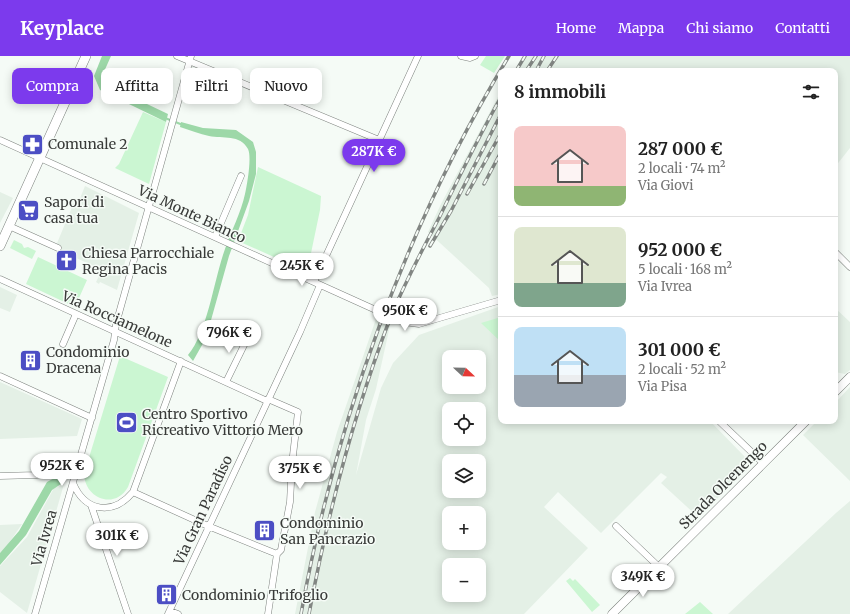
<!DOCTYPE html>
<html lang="it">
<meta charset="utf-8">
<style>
:root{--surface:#fff;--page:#f6f6f6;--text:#222;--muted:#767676;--line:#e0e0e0;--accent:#7c3aed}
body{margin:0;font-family:Merriweather,serif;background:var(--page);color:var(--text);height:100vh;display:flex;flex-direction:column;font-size:15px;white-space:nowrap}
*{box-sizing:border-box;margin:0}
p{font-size:13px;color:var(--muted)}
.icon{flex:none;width:22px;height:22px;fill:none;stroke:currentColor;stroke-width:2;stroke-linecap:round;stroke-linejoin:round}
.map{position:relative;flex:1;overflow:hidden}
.sheet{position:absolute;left:498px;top:12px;width:340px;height:356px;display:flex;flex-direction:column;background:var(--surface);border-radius:8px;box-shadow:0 2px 10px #0003}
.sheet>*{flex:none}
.top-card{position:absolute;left:12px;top:12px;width:380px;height:36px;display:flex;gap:8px}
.needle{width:26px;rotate:112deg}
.controls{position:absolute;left:442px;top:294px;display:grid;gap:8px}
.controls a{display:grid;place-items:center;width:44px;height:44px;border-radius:8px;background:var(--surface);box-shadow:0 2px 10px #0003;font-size:20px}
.price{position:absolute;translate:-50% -34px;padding:0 9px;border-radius:14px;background:#fff;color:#222;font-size:13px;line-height:26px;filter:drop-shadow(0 1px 2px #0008)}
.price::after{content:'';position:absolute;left:50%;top:24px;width:12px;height:9px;margin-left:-6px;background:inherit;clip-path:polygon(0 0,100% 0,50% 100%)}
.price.on{background:var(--accent);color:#fff}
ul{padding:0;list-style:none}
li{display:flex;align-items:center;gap:12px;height:100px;padding:0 16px}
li+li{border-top:1px solid var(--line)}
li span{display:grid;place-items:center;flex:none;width:112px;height:80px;border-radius:8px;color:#555}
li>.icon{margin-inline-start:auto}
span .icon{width:48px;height:48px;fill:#fffc;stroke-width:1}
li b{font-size:17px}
h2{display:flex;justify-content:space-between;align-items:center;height:48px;padding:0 16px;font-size:17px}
.tag{padding:0 14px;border-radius:8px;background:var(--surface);box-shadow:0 2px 10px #0003;font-size:14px;line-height:36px}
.tag.on{background:var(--accent);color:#fff}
header{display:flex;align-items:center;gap:24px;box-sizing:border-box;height:56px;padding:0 20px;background:var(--accent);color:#fff}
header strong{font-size:19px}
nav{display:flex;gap:22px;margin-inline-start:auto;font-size:14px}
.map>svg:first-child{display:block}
</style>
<header>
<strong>Keyplace</strong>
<nav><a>Home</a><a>Mappa</a><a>Chi siamo</a><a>Contatti</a></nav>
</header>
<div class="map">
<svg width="850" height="558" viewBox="0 0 850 558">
<rect width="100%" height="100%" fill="#f5fbf6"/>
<!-- built -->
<path fill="#e4f0e6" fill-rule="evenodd" d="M523 0H850V92L835 111V15H514Z
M501 35V238L492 240 489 232 428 176 441 148Z
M85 130 139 157 117 234 100 226 99 228 96 226 102 214 55 192 75 144 79 145Z
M0 136 13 142 0 167Z
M0 231 17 239 10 256 0 252Z
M501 250V365H710L746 402 748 410 746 415 698 461 661 427 667 421 661 417 601 477 558 436 544 451 588 492 524 558H295L315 456 337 376 377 260 391 265 376 333 366 364 356 419 381 332 393 307 419 279ZM449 301H479V331H449ZM449 353H479V383H449ZM449 405H479V435H449ZM449 457H479V487H449ZM449 509H479V539H449Z
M835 252 850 266V314L845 318 835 316Z
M0 326 82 363 77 380 0 383Z
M850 331V425L803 379 817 365H835V347Z
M64 428 27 557 0 536V510L27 481 54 432Z
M850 445V558H728L836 457Z
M22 468 9 487 0 497V469Z"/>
<!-- green -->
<path fill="#cbf6d2" d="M486 0H505L494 17 480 9Z
M143 56 166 66 149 128 115 112 119 108Z
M258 111 321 140 320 154 310 202 315 206 310 217 238 185 248 159Z
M14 184 22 188 24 192 28 191 36 195 32 203 10 192Z
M38 201 87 224 75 251 26 228Z
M501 261V286L481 267Z
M120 300 168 321 128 431C115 454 85 443 84 418Z
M570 522 573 525 575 523 600 549 592 556 566 525Z
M700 546 713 558H685Z"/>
<!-- water -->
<path fill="#9dd8a8" d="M102 0H111L103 18 105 28 168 58 166 66 100 34 94 20Z
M181 66 203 72 236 74 253 86 256 96V118L249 145 229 200 206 282 193 305 188 299C208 275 214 223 225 193 231 175 241 157 245 138 247 129 252 101 248 93 240 78 223 83 209 80 200 78 190 74 180 71Z
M60 419 61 428 52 434 26 479 0 509V497L19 475 47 426Z"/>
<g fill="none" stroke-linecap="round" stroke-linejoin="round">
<!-- stream -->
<path stroke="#9dd8a8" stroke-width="2" d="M165 62 183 69"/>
<defs>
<path id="minor" d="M177 0 379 84
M461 0 470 2 475 0
M0 84 378 255
M9 170 58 192
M215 181 241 120
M835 196 850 211
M0 223 267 345
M314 226 418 0
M395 263 404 266 419 268 501 244
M63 288 76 258
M0 320 92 362
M226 326 249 279
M719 365 763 407
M0 420 36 419 66 413 76 414
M73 427C85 456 113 460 133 436L181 305
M133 436 208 470 277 498
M91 449 128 558
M616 470 659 511
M170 555 178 558
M35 558 114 284 116 268 191 0
M168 558 300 276 320 229
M268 558 277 498 281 494 290 446 292 408 298 356 268 343"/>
<path id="tertiary" d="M835 336 850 321
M612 558 806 365"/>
<path id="secondary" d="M0 190 86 0"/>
</defs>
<!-- minor casing -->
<use href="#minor" stroke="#7d827e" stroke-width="7"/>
<!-- tertiary casing -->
<use href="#tertiary" stroke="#7d827e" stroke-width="9"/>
<!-- secondary casing -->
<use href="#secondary" stroke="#7d827e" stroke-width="10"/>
<!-- minor -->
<use href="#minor" stroke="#fff" stroke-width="6"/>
<!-- tertiary -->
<use href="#tertiary" stroke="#fff" stroke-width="8"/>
<!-- secondary -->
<use href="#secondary" stroke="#fff" stroke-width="9"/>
<defs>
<path id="rail" d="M516 15 525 0
M526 15 536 0
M536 15 544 0
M547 15 557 0
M484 128 501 96
M467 138 501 77
M430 190 451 155 501 58
M301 558C336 364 406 169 509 0
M309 558C328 457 354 356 391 260 405 227 422 194 439 162 459 121 479 80 501 41"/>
</defs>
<!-- rail casing -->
<use href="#rail" stroke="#828683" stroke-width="3.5"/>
<!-- rail -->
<use href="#rail" stroke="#f5fbf6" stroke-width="2" stroke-dasharray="6" stroke-linecap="butt"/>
</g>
<!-- icons -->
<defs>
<symbol id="pharmacy-square" viewBox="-11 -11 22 22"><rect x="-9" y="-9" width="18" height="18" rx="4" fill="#4c4ec4" stroke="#f5fbf6"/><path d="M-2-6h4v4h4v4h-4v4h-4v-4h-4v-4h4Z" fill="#fff"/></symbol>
<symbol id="supermarket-square" viewBox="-11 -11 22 22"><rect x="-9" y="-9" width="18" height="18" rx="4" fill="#4c4ec4" stroke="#f5fbf6"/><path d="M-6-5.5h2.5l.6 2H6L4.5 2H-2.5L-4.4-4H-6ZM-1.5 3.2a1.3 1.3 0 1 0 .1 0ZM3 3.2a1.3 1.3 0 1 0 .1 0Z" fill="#fff"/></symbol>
<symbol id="church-square" viewBox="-11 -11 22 22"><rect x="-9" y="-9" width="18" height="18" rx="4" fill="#4c4ec4" stroke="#f5fbf6"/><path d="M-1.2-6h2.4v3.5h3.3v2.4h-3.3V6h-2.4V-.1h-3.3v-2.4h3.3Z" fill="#fff"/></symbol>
<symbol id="building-square" viewBox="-11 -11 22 22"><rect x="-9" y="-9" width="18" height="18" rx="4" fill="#4c4ec4" stroke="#f5fbf6"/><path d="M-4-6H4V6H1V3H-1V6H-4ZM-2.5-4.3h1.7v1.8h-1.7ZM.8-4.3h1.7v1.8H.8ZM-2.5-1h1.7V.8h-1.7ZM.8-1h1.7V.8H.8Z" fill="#fff"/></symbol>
<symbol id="stadium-square" viewBox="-11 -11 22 22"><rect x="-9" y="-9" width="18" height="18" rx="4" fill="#4c4ec4" stroke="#f5fbf6"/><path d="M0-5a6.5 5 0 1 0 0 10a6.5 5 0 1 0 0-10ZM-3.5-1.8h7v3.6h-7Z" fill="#fff"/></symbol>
</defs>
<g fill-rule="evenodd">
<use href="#pharmacy-square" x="20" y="76" width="25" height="25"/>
<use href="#supermarket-square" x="16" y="142" width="25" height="25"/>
<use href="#church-square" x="54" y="192" width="25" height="25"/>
<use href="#building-square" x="18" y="292" width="25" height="25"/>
<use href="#stadium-square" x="114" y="354" width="25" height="25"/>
<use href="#building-square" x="252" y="462" width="25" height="25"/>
<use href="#building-square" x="154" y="526" width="25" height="25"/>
</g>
<g text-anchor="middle" stroke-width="3" stroke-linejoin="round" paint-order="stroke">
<!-- poi labels -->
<g font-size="14" fill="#383a38" stroke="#f5fbf6" text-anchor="start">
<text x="48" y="93">Comunale 2</text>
<text x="44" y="151">Sapori di<tspan x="44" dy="16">casa tua</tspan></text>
<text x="82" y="202">Chiesa Parrocchiale<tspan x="82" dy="16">Regina Pacis</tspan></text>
<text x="46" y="301">Condominio<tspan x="46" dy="16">Dracena</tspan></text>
<text x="142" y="363">Centro Sportivo<tspan x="142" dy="16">Ricreativo Vittorio Mero</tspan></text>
<text x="280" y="472">Condominio<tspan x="280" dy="16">San Pancrazio</tspan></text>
<text x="182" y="544">Condominio Trifoglio</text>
</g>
<!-- street labels -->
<g font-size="14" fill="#383a38" stroke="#f5fbf6">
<text transform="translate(192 158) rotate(25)" y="5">Via Monte Bianco</text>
<text transform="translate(117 263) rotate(24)" y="5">Via Rocciamelone</text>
<text transform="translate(723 429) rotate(-45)" y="5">Strada Olcenengo</text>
<text transform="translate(203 454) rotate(-65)" y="5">Via Gran Paradiso</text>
<text transform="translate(44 482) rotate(-74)" y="5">Via Ivrea</text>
</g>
</g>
</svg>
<div class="controls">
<a><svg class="needle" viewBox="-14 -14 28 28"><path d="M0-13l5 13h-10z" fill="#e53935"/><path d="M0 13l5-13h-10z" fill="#767676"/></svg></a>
<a><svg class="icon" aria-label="locate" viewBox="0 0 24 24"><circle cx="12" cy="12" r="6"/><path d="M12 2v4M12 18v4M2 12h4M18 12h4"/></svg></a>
<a><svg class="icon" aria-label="layers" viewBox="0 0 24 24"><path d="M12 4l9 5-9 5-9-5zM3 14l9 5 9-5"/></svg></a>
<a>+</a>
<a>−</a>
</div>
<b class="price on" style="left:374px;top:117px">287K €</b>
<b class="price" style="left:302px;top:231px">245K €</b>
<b class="price" style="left:405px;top:276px">950K €</b>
<b class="price" style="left:229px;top:298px">796K €</b>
<b class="price" style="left:62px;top:431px">952K €</b>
<b class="price" style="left:300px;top:434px">375K €</b>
<b class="price" style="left:117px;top:501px">301K €</b>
<b class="price" style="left:643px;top:542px">349K €</b>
<div class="top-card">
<a class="tag on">Compra</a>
<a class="tag">Affitta</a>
<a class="tag">Filtri</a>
<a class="tag">Nuovo</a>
</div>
<section class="sheet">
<h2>8 immobili<svg class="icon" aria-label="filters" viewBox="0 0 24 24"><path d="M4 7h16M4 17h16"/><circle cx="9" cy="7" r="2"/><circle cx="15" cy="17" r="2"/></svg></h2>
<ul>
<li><span style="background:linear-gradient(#f6c9c9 75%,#8fb573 0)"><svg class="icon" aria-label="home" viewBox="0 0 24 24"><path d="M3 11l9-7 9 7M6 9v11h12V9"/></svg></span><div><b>287 000 €</b><p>2 locali · 74 m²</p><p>Via Giovi</p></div></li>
<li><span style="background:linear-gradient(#dfe7d0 70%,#7fa58c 0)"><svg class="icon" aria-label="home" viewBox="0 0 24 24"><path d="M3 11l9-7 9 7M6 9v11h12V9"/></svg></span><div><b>952 000 €</b><p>5 locali · 168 m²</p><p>Via Ivrea</p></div></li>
<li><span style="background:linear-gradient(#bfe0f5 60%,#9aa5b1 0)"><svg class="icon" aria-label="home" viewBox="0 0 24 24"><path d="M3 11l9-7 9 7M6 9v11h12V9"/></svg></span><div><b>301 000 €</b><p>2 locali · 52 m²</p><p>Via Pisa</p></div></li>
</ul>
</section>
</div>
